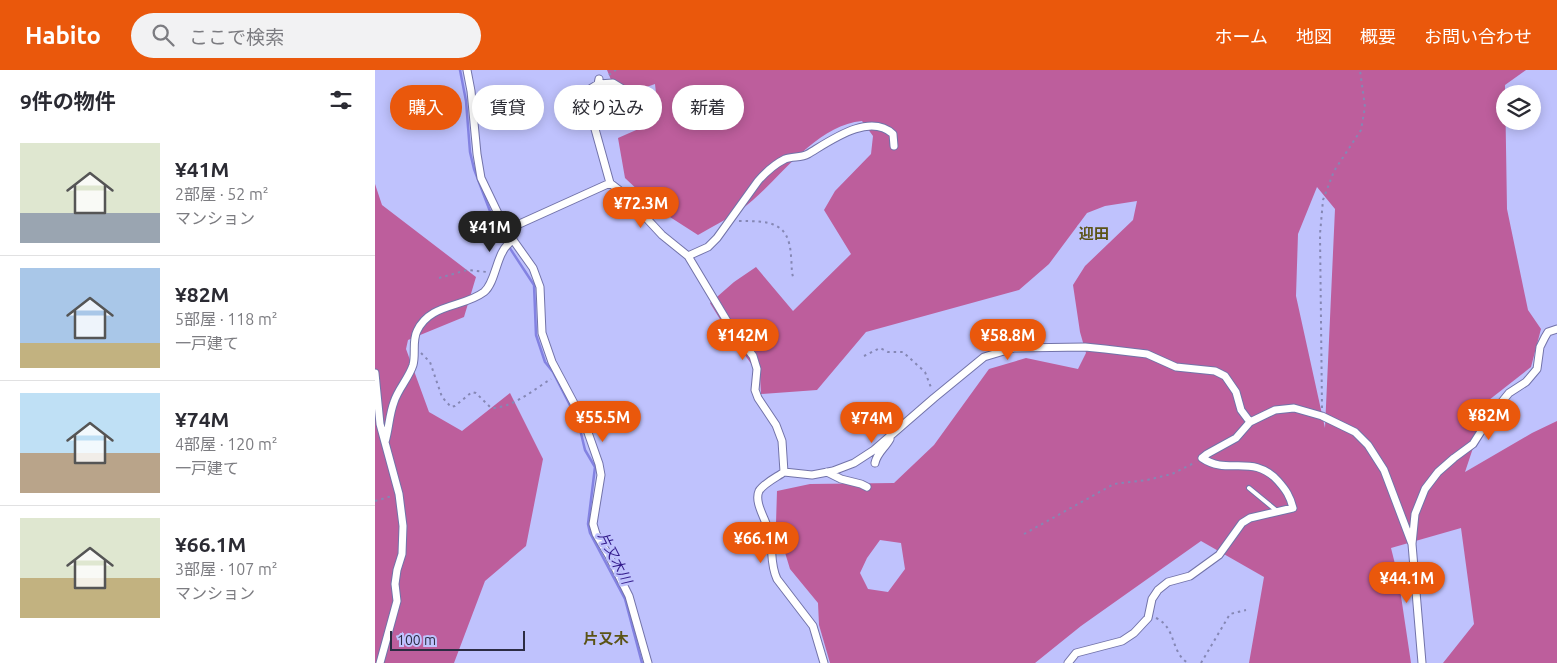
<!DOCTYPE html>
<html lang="ja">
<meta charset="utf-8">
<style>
:root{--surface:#fff;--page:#f2f2f3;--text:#2b2b33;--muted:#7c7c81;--line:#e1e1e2;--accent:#ea580c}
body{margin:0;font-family:Ubuntu,"Noto Sans JP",sans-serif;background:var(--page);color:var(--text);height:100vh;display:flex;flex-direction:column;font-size:19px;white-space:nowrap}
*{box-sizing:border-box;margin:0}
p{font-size:16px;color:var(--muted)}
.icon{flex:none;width:28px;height:28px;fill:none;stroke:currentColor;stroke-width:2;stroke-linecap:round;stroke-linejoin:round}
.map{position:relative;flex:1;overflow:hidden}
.drawer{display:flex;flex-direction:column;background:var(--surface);width:375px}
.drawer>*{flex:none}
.top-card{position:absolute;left:15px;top:15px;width:475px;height:45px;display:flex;gap:10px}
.controls{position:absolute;left:1121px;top:15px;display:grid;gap:10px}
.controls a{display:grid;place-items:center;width:45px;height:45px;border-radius:50%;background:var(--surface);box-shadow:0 2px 12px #0003;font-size:25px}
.scale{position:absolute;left:15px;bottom:12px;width:135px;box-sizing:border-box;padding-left:5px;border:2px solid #2c2c43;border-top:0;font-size:14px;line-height:18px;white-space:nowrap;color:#2c2c43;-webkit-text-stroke:4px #bfc2fd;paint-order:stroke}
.price{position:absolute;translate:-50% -42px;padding:0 11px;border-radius:18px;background:var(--accent);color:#fff;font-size:16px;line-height:32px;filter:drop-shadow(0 1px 2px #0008)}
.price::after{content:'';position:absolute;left:50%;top:30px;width:15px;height:11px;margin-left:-8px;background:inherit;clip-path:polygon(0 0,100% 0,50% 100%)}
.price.current{background:#222;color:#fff}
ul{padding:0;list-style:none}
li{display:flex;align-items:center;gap:15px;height:125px;padding:0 20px}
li+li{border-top:1px solid var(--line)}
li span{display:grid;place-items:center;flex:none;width:140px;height:100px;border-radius:0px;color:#555}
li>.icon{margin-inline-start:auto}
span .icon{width:60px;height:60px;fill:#fffc;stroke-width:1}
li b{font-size:21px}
h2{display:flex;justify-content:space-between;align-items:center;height:60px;padding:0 20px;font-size:21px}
.tag{padding:0 18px;border-radius:22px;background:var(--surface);box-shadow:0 2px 12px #0003;font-size:18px;line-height:45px}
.tag.current{background:var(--accent);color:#fff}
header{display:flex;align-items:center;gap:30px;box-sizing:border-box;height:70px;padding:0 25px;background:var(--accent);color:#fff}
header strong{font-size:24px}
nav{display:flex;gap:28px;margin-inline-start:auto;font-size:18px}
.search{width:350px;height:45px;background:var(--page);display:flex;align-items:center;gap:12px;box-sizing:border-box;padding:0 18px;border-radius:28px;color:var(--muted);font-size:19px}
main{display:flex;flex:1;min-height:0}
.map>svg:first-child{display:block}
</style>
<header>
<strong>Habito</strong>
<div class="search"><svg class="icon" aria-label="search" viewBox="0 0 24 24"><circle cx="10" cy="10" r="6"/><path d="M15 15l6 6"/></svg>ここで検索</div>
<nav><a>ホーム</a><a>地図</a><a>概要</a><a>お問い合わせ</a></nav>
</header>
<main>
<section class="drawer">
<h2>9件の物件<svg class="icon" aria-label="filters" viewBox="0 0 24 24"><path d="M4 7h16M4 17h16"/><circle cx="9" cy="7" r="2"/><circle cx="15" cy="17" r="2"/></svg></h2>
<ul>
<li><span style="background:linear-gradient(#dfe7d0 70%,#9aa5b1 0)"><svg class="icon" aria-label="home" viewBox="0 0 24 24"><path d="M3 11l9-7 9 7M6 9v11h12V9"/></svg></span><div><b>¥41M</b><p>2部屋 · 52 m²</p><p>マンション</p></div></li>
<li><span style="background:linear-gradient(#a9c7e8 75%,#c2b280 0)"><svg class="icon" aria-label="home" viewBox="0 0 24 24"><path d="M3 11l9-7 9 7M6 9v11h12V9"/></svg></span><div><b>¥82M</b><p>5部屋 · 118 m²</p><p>一戸建て</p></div></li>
<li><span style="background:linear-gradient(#bfe0f5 60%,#b9a48a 0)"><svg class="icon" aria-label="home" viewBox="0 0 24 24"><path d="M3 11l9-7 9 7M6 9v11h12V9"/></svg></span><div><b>¥74M</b><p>4部屋 · 120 m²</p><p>一戸建て</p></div></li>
<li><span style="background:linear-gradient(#dfe7d0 60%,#c2b280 0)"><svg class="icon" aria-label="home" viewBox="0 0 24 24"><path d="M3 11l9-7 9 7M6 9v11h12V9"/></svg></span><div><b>¥66.1M</b><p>3部屋 · 107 m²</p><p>マンション</p></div></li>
</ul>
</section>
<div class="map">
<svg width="1182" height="593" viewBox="0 0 1182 593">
<rect width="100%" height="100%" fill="#bfc2fd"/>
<!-- forest -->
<path fill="#bd5e9c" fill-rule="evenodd" d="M232 0H1151L1130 15 1132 139 1153 240 1166 259 1156 297 1114 330 1090 402 1157 363 1182 351V593H1068L1099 554 1086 458 1016 478 1023 506 1036 593H874L889 507 826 471 706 556 660 593H455L444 555 443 533 415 499 401 453 402 421 435 414 519 413 559 375 614 299 651 288 703 299 711 283 705 262 698 215 710 196 758 150 762 131 730 136 712 143 674 194 644 220 491 262 442 320 386 324 385 306 351 259 335 233 359 212 381 197 418 241 476 184 449 140 460 121 496 84 498 66 487 51C443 55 409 103 378 130 363 144 340 155 323 165L284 140 250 108 243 68 284 50 280 14 243 27ZM942 117 960 139 950 358 921 226 923 164ZM505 470 526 473 530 499 513 522 493 519 485 503 492 488Z
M0 114 7 135 101 207 89 247 33 270 31 279 54 342 87 361 135 323 168 389 151 476 110 511 79 593H0Z"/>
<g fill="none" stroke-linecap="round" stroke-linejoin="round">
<!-- stream -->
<path stroke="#8382e2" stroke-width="2.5" d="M85 0 91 31 95 82 99 99 121 157 159 215 161 265 170 292 178 302 203 351 210 380 220 397 213 454 215 463 250 529 267 593"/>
<defs>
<path id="lane" d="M874 418 902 441"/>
<path id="street" d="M92 0 96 21 102 84 106 108 131 160 158 198 165 217 167 263 177 292 210 354 224 394 226 405 218 454 221 464 234 486 254 526 273 593
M224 9 223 14 215 19 213 26V44L220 59 235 113 248 123 287 165 313 186 355 256 378 286 382 299 380 320 383 328 401 355 407 371 409 402
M223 14 238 13 256 24
M131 160 235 113
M313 186 333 177 342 168 383 111C390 103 400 94 410 89 418 86 426 88 433 84 455 71 494 42 518 64L519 76
M0 303 5 354 24 424 28 456 27 484 22 500 20 514 22 531 5 593
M10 372C14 359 14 345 19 332 23 319 34 308 38 295 41 284 37 271 42 261 55 233 88 238 109 222 119 214 121 192 128 181 130 176 135 173 138 169
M500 393C502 383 510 378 515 369
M452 402 466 409 486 414 492 417
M449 593 438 556 402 509C394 492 399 476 393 459 390 448 379 432 384 421 389 413 402 407 409 402L437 405 458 401 479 393 499 380 559 328 609 287 639 278 710 277 730 279 772 284 801 297 840 301 850 306 861 322 866 340 875 352
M693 593 701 583 747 571 759 563 773 548 777 529 783 520 793 512 815 506 844 485 867 453 875 448 918 438C915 426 911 420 903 411 878 383 853 406 827 388L832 384 861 368 875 352 900 340 919 338 947 346 980 362 993 375 1009 400 1037 474
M1047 593 1037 474 1040 444 1050 419 1063 402 1079 388 1098 374 1117 344 1134 323 1151 312 1162 299 1165 277 1170 267 1173 262 1182 259"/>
</defs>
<!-- lane casing -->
<use href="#lane" stroke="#7273a9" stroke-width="6"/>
<!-- street casing -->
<use href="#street" stroke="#7273a9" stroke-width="9"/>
<!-- path -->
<path stroke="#8587b4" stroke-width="2" stroke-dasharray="2.5 4" stroke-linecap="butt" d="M234 5 241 0
M364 151C394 151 414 151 416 186 417 195 416 202 419 210
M64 208 92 200 112 202
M46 283 55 292 67 327 76 337 80 336 97 322 101 323 116 338C138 338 158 320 176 309
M489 286 505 278 513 282H528L550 302 557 320
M947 338 945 164 948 130 959 101 986 60 990 37 985 0
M0 431 17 426
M649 464 739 414 772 410 797 404 821 392
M781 548C802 558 795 582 813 593
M826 593 855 544 871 540"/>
<!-- lane -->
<use href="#lane" stroke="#fff" stroke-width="4"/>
<!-- street -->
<use href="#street" stroke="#fff" stroke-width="7"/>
</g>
<g text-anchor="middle" stroke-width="5" stroke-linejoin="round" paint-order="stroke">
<!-- water labels -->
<g font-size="14" font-style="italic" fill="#331b8c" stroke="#bfc2fd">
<text transform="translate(240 488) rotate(63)" y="5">片又木川</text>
</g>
<!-- quarter labels -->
<g font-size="15" font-weight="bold" fill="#5b5316" stroke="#bfc2fd">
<text x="719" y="169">迎田</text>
<text x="231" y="574">片又木</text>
</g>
</g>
</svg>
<div class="controls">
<a><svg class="icon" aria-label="layers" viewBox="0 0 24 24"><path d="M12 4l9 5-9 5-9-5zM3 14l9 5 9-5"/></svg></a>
</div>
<div class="scale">100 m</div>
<b class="price" style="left:266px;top:159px">¥72.3M</b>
<b class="price current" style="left:115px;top:183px">¥41M</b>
<b class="price" style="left:368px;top:291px">¥142M</b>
<b class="price" style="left:633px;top:291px">¥58.8M</b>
<b class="price" style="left:1114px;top:371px">¥82M</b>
<b class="price" style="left:228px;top:373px">¥55.5M</b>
<b class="price" style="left:497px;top:374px">¥74M</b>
<b class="price" style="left:386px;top:494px">¥66.1M</b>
<b class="price" style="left:1032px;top:534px">¥44.1M</b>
<div class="top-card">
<a class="tag current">購入</a>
<a class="tag">賃貸</a>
<a class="tag">絞り込み</a>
<a class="tag">新着</a>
</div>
</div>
</main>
